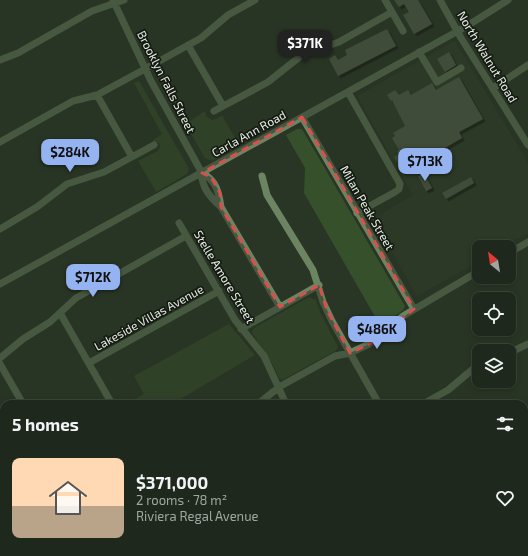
<!DOCTYPE html>
<meta charset="utf-8">
<style>
:root{--surface:#1f281c;--page:#2c3429;--text:#f1f3f6;--muted:#a1a6a3;--line:#3c443b;--accent:#95b2f1}
body{margin:0;font-family:"Exo 2",sans-serif;background:var(--page);color:var(--text);height:100vh;display:flex;flex-direction:column;font-size:15px;white-space:nowrap}
*{box-sizing:border-box;margin:0}
p{font-size:13px;color:var(--muted)}
.icon{flex:none;width:22px;height:22px;fill:none;stroke:currentColor;stroke-width:2;stroke-linecap:round;stroke-linejoin:round}
.map{position:relative;flex:1;overflow:hidden}
.sheet{position:absolute;left:0px;top:400px;width:528px;height:156px;display:flex;flex-direction:column;background:var(--surface);border-radius:12px 12px 0 0;box-shadow:0 2px 6px #0003,0 0 0 1px var(--line)}
.sheet>*{flex:none}
.needle{width:26px;rotate:330deg}
.controls{position:absolute;left:472px;top:240px;display:grid;gap:8px}
.controls a{display:grid;place-items:center;width:44px;height:44px;border-radius:8px;background:var(--surface);box-shadow:0 2px 6px #0003,0 0 0 1px var(--line);font-size:20px}
.price{position:absolute;translate:-50% -34px;padding:0 9px;border-radius:8px;background:var(--accent);color:#111;font-size:13px;line-height:26px;filter:drop-shadow(0 1px 2px #0008)}
.price::after{content:'';position:absolute;left:50%;top:24px;width:12px;height:9px;margin-left:-6px;background:inherit;clip-path:polygon(0 0,100% 0,50% 100%)}
.price.active{background:#222;color:#fff}
ul{padding:0;list-style:none}
li{display:flex;align-items:center;gap:12px;height:100px;padding:0 12px}
li span{display:grid;place-items:center;flex:none;width:112px;height:80px;border-radius:8px;color:#555}
li>.icon{margin-inline-start:auto}
span .icon{width:48px;height:48px;fill:#fffc;stroke-width:1}
li b{font-size:17px}
h2{display:flex;justify-content:space-between;align-items:center;height:48px;padding:0 12px;font-size:17px}
.map>svg:first-child{display:block}
</style>
<div class="map">
<svg width="528" height="556" viewBox="0 0 528 556">
<defs>
<filter id="shadow"><feDropShadow dx="2.5" dy="2.5" stdDeviation="0" flood-color="#0009"/></filter>
</defs>
<rect width="100%" height="100%" fill="#293525"/>
<!-- built -->
<path fill="#2f3f29" d="M455 41 528 163V233L503 247H479V261L417 296 373 219 413 195 357 96Z"/>
<!-- green -->
<path fill="#36502c" d="M160 68 190 121 205 111 206 116 212 120 217 119 222 115 239 145 212 161 205 158 155 71Z
M139 81 189 169 187 174 156 192 138 161 158 151 160 147 159 143 152 141 162 134 134 83Z
M297 129H302L405 306 403 310 381 327 304 193 305 168 286 135Z
M309 297 316 300 320 312 338 347 335 351 282 380 279 378 274 367 252 332 254 328Z
M229 324 255 355 172 404H127L144 394 134 376Z
M4 476V520L0 522V479Z"/>
<!-- building -->
<path fill="#5b6856" filter="url(#shadow)" d="M394 0H418L432 24 414 34 403 15 409 12 404 4 399 7Z
M387 29 396 46 338 76 329 59 335 55 338 60 347 55 345 50Z
M449 52 456 65 445 72 437 59Z
M459 77 483 119 459 132 462 138 403 172 394 157 399 154 397 151 399 150 392 138 395 136 393 133 405 126 392 100 391 101 387 95 395 90 399 95 408 90 411 95 432 83 436 90Z
M424 173 432 188 426 191 418 176Z
M471 177 474 183 446 199 442 193Z"/>
<g fill="none" stroke-linecap="round" stroke-linejoin="round">
<!-- minor -->
<path stroke="#6c8462" stroke-width="7" d="M113 0 151 81 202 173
M385 0 403 31
M440 0 461 38 528 145
M188 45 223 106
M419 52 437 82 461 68
M0 60 18 53 92 11 124 0
M493 88 528 65
M348 92 400 184 399 189 395 192 357 213
M97 95 132 157
M214 111 268 82 302 55 339 42 392 12
M302 117 414 309
M0 142 73 101 97 95 145 69 201 38 228 15 255 0
M202 173C201 187 210 197 221 207L280 307
M202 173C216 180 219 192 221 207
M262 176 267 195 313 270 323 302 332 321 379 404
M179 223 235 320 264 356 286 404
M0 229 37 207 67 184 104 172 154 145
M509 253 528 242
M0 284 467 26 508 0
M60 313 112 404
M241 329 319 285
M509 353 528 344
M0 358 23 339 50 322 76 298 186 236
M89 363 219 291
M0 364 23 404
M258 404 279 387 335 356 350 353 369 344 403 316 479 271
M423 404 448 390 479 364
M524 444 528 442
M524 520 528 518
M106 552 109 556
M390 552 392 556
M150 556 156 552
M337 556 347 552
M477 556 484 552"/>
</g>
<!-- marked area -->
<path d="M0 0H528V556H0ZM302 117 414 309 369 344 350 353 327 310 319 285 280 307 221 207 220 193 211 177 202 173Z" fill="#293525" fill-opacity=".55" fill-rule="evenodd"/>
<path fill="none" stroke="#d94f4d" stroke-width="3" stroke-dasharray="8 5" stroke-linejoin="round" d="M302 117 414 309 369 344 350 353 327 310 319 285 280 307 221 207 220 193 211 177 202 173Z"/>
<g text-anchor="middle" stroke-width="3.5" stroke-linejoin="round" paint-order="stroke">
<!-- street labels -->
<g font-size="12" fill="#e5ede2" stroke="#151b13">
<text transform="translate(487 57) rotate(59)" y="4">North Walnut Road</text>
<text transform="translate(166 82) rotate(63)" y="4">Brooklyn Falls Street</text>
<text transform="translate(249 134) rotate(-29)" y="4">Carla Ann Road</text>
<text transform="translate(367 208) rotate(60)" y="4">Milan Peak Street</text>
<text transform="translate(224 277) rotate(59)" y="4">Stelle Amore Street</text>
<text transform="translate(149 318) rotate(-29)" y="4">Lakeside Villas Avenue</text>
</g>
</g>
</svg>
<div class="controls">
<a><svg class="needle" viewBox="-14 -14 28 28"><path d="M0-13l5 13h-10z" fill="#e53935"/><path d="M0 13l5-13h-10z" fill="#a1a6a3"/></svg></a>
<a><svg class="icon" aria-label="locate" viewBox="0 0 24 24"><circle cx="12" cy="12" r="6"/><path d="M12 2v4M12 18v4M2 12h4M18 12h4"/></svg></a>
<a><svg class="icon" aria-label="layers" viewBox="0 0 24 24"><path d="M12 4l9 5-9 5-9-5zM3 14l9 5 9-5"/></svg></a>
</div>
<b class="price active" style="left:305px;top:64px">$371K</b>
<b class="price" style="left:70px;top:173px">$284K</b>
<b class="price" style="left:425px;top:182px">$713K</b>
<b class="price" style="left:93px;top:298px">$712K</b>
<b class="price" style="left:377px;top:350px">$486K</b>
<section class="sheet">
<h2>5 homes<svg class="icon" aria-label="filters" viewBox="0 0 24 24"><path d="M4 7h16M4 17h16"/><circle cx="9" cy="7" r="2"/><circle cx="15" cy="17" r="2"/></svg></h2>
<ul>
<li><span style="background:linear-gradient(#ffd9b3 60%,#b9a48a 0)"><svg class="icon" aria-label="home" viewBox="0 0 24 24"><path d="M3 11l9-7 9 7M6 9v11h12V9"/></svg></span><div><b>$371,000</b><p>2 rooms · 78 m²</p><p>Riviera Regal Avenue</p></div><svg class="icon" aria-label="heart" viewBox="0 0 24 24"><path d="M12 20l-8-8c-3-5 5-10 8-4 3-6 11-1 8 4z"/></svg></li>
</ul>
</section>
</div>
